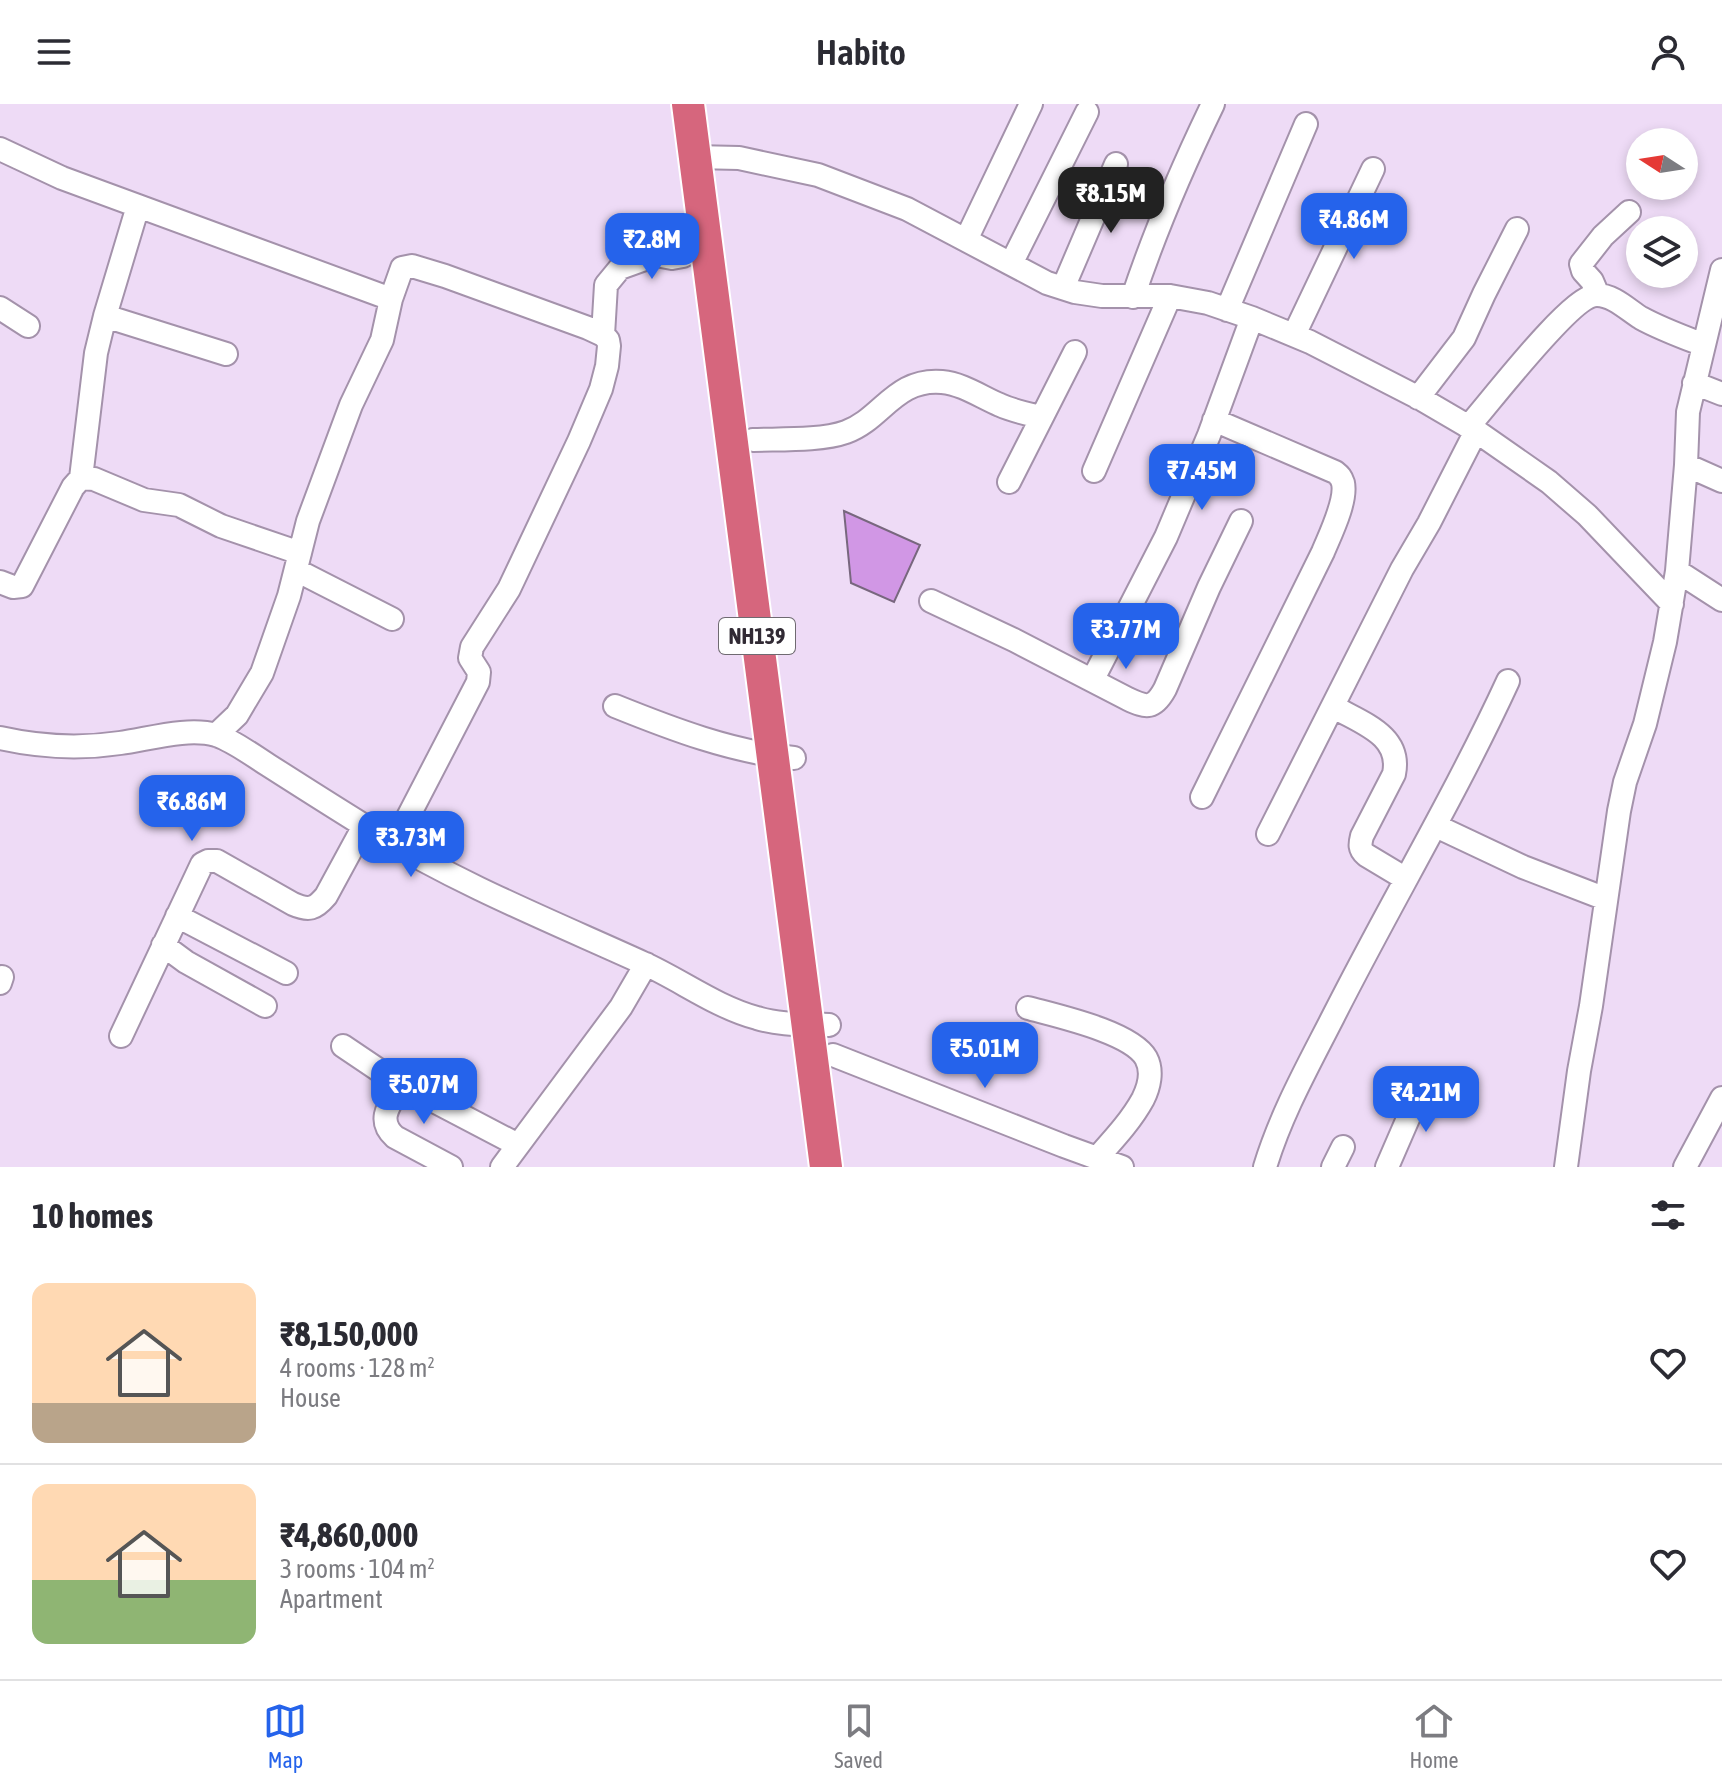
<!DOCTYPE html>
<meta charset="utf-8">
<style>
:root{--surface:#fff;--page:#f2f2f3;--text:#2b2b33;--muted:#7c7c81;--line:#e1e1e2;--accent:#2563eb}
body{margin:0;font-family:"Asap Condensed",sans-serif;background:var(--page);color:var(--text);height:100vh;display:flex;flex-direction:column;font-size:30px;white-space:nowrap}
*{box-sizing:border-box;margin:0}
p{font-size:26px;color:var(--muted)}
.icon{flex:none;width:44px;height:44px;fill:none;stroke:currentColor;stroke-width:2;stroke-linecap:round;stroke-linejoin:round}
.map{position:relative;height:1063px;overflow:hidden}
.side{display:flex;flex-direction:column;background:var(--surface);flex:1}
.side>*{flex:none}
.needle{width:52px;rotate:282deg}
.buttons{position:absolute;left:1626px;top:24px;display:grid;gap:16px}
.buttons a{display:grid;place-items:center;width:72px;height:72px;border-radius:50%;background:var(--surface);box-shadow:0 4px 12px #0003;font-size:40px}
.price{position:absolute;translate:-50% -68px;padding:0 18px;border-radius:16px;background:var(--accent);color:#fff;font-size:26px;line-height:52px;filter:drop-shadow(0 2px 4px #0008)}
.price::after{content:'';position:absolute;left:50%;top:48px;width:24px;height:18px;margin-left:-12px;background:inherit;clip-path:polygon(0 0,100% 0,50% 100%)}
.price.active{background:#222;color:#fff}
ul{padding:0;list-style:none}
li{display:flex;align-items:center;gap:24px;height:200px;padding:0 32px}
li+li{border-top:2px solid var(--line)}
li span{display:grid;place-items:center;flex:none;width:224px;height:160px;border-radius:16px;color:#555}
li>.icon{margin-inline-start:auto}
span .icon{width:96px;height:96px;fill:#fffc;stroke-width:1}
li b{font-size:34px}
h2{display:flex;justify-content:space-between;align-items:center;height:96px;padding:0 32px;font-size:34px}
header{display:flex;justify-content:space-between;align-items:center;height:104px;padding:0 32px;background:var(--surface);font-size:36px;font-weight:600}
.tab-bar{display:flex;justify-content:space-around;align-items:center;height:112px;border-top:2px solid var(--line);background:var(--surface);font-size:22px;color:var(--muted)}
.tab-bar a{display:grid;justify-items:center;gap:4px}
.tab-bar .active{color:var(--accent)}
.map>svg:first-child{display:block}
</style>
<header><svg class="icon" aria-label="menu" viewBox="0 0 24 24"><path d="M4 6h16M4 12h16M4 18h16"/></svg>Habito<svg class="icon" aria-label="person" viewBox="0 0 24 24"><circle cx="12" cy="8" r="4"/><path d="M4 21q1-7 8-7t8 7"/></svg></header>
<div class="map">
<svg width="1722" height="1063" viewBox="0 0 1722 1063">
<rect width="100%" height="100%" fill="#eedbf6"/>
<!-- building -->
<path fill="#d197e5" stroke="#78677e" stroke-width="2" d="M844 407 920 441 894 498 851 479Z"/>
<g fill="none" stroke-linecap="round" stroke-linejoin="round">
<defs>
<path id="minor" d="M0 45 62 74 391 195
M694 53 739 54 818 71 907 105 1047 179 1075 188 1102 192H1170L1208 199 1252 214 1310 238 1423 296 1476 327 1549 378 1587 411 1672 500
M966 136 1031 0
M1011 160 1087 8
M1063 184 1116 60
M1598 191 1592 177 1583 167 1581 160 1603 132 1629 108
M1133 193C1155 127 1183 62 1213 0
M0 204 28 222
M1227 206 1306 20
M105 212 226 250
M603 231 606 181 620 164 656 151 672 154 683 152 706 139
M1294 231 1373 65
M1694 279 1722 290
M1418 294 1464 234 1484 190 1517 125
M1468 323C1489 300 1571 191 1597 191 1613 191 1628 206 1641 214 1661 225 1683 233 1704 241
M753 336C779 335 821 337 846 328 882 315 895 274 942 278 963 280 981 293 1000 301 1013 307 1028 310 1041 313
M1686 361 1722 377
M1094 367 1170 192
M81 374 96 249 105 212 138 102
M1009 378 1075 248
M296 466 392 515
M1677 467 1722 496
M0 478 13 483 22 482 73 383 81 374 94 375 144 396 179 401 221 422 300 449
M931 497 1014 536 1128 595C1147 604 1154 605 1165 585L1209 483 1241 417
M1093 575 1166 433 1209 331 1252 214
M615 602C672 625 732 648 794 654
M1334 603C1361 619 1402 631 1394 670L1362 732C1360 740 1359 745 1366 751L1406 775
M216 631 237 611 262 569 289 492 308 417 351 301 382 236 391 195 402 164 412 162 445 172 588 224 603 231 608 236 609 242 607 262 601 285 579 337 509 485 472 543 470 554 479 568 478 578 394 740
M0 634C40 643 80 645 120 639 149 635 188 623 216 631 234 637 252 651 268 661 304 684 340 707 376 729 461 781 553 818 643 859 681 876 716 903 757 914 779 921 805 920 829 921
M1202 693 1323 448C1330 431 1347 397 1343 379 1341 373 1340 372 1335 368L1214 316
M1436 722 1523 763 1606 795
M1268 730 1402 465 1429 419 1476 327
M177 812 286 869
M163 841 186 858 265 902
M0 879 2 873
M1028 904C1057 912 1131 928 1146 954 1153 967 1149 983 1143 995 1131 1017 1113 1036 1097 1054
M121 932 202 760 208 757H217L293 800C309 807 315 805 326 792L364 722
M343 942 392 975 518 1041
M833 951 1064 1042 1122 1063
M402 980C391 999 375 1015 395 1033L451 1063
M502 1063 621 903 646 860
M1265 1063C1281 1010 1308 962 1333 913 1390 800 1455 692 1508 577
M1333 1063 1343 1043
M1387 1063 1423 980
M1566 1063 1579 967 1591 902 1619 707 1625 678 1645 620 1665 538 1677 467 1686 361 1688 308 1722 166
M1685 1063 1722 994"/>
<path id="highway" d="M688 0 826 1063"/>
</defs>
<!-- minor casing -->
<use href="#minor" stroke="#a492ab" stroke-width="26"/>
<!-- highway casing -->
<use href="#highway" stroke="#fff" stroke-width="36"/>
<!-- minor -->
<use href="#minor" stroke="#fff" stroke-width="22"/>
<!-- highway -->
<use href="#highway" stroke="#d6667d" stroke-width="32"/>
</g>
<g text-anchor="middle" stroke-width="6" stroke-linejoin="round" paint-order="stroke">
<!-- shield labels -->
<rect fill="#fff" stroke="#6f6a71" stroke-width="2" x="719" y="514" width="76" height="36" rx="6"/>
<g font-size="22" font-weight="bold" fill="#312a34">
<text x="757" y="540">NH139</text>
</g>
</g>
</svg>
<div class="buttons">
<a><svg class="needle" viewBox="-14 -14 28 28"><path d="M0-13l5 13h-10z" fill="#e53935"/><path d="M0 13l5-13h-10z" fill="#7c7c81"/></svg></a>
<a><svg class="icon" aria-label="layers" viewBox="0 0 24 24"><path d="M12 4l9 5-9 5-9-5zM3 14l9 5 9-5"/></svg></a>
</div>
<b class="price active" style="left:1111px;top:131px">₹8.15M</b>
<b class="price" style="left:1354px;top:157px">₹4.86M</b>
<b class="price" style="left:652px;top:177px">₹2.8M</b>
<b class="price" style="left:1202px;top:408px">₹7.45M</b>
<b class="price" style="left:1126px;top:567px">₹3.77M</b>
<b class="price" style="left:192px;top:739px">₹6.86M</b>
<b class="price" style="left:411px;top:775px">₹3.73M</b>
<b class="price" style="left:985px;top:986px">₹5.01M</b>
<b class="price" style="left:424px;top:1022px">₹5.07M</b>
<b class="price" style="left:1426px;top:1030px">₹4.21M</b>
</div>
<section class="side">
<h2>10 homes<svg class="icon" aria-label="filters" viewBox="0 0 24 24"><path d="M4 7h16M4 17h16"/><circle cx="9" cy="7" r="2"/><circle cx="15" cy="17" r="2"/></svg></h2>
<ul>
<li><span style="background:linear-gradient(#ffd9b3 75%,#b9a48a 0)"><svg class="icon" aria-label="home" viewBox="0 0 24 24"><path d="M3 11l9-7 9 7M6 9v11h12V9"/></svg></span><div><b>₹8,150,000</b><p>4 rooms · 128 m²</p><p>House</p></div><svg class="icon" aria-label="heart" viewBox="0 0 24 24"><path d="M12 20l-8-8c-3-5 5-10 8-4 3-6 11-1 8 4z"/></svg></li>
<li><span style="background:linear-gradient(#ffd9b3 60%,#8fb573 0)"><svg class="icon" aria-label="home" viewBox="0 0 24 24"><path d="M3 11l9-7 9 7M6 9v11h12V9"/></svg></span><div><b>₹4,860,000</b><p>3 rooms · 104 m²</p><p>Apartment</p></div><svg class="icon" aria-label="heart" viewBox="0 0 24 24"><path d="M12 20l-8-8c-3-5 5-10 8-4 3-6 11-1 8 4z"/></svg></li>
</ul>
</section>
<nav class="tab-bar">
<a class="active"><svg class="icon" aria-label="map" viewBox="0 0 24 24"><path d="M3 6l6-2 6 2 6-2v14l-6 2-6-2-6 2zM9 4v14M15 6v14"/></svg>Map</a>
<a><svg class="icon" aria-label="saved" viewBox="0 0 24 24"><path d="M7 4h10v16l-5-4-5 4z"/></svg>Saved</a>
<a><svg class="icon" aria-label="home" viewBox="0 0 24 24"><path d="M3 11l9-7 9 7M6 9v11h12V9"/></svg>Home</a>
</nav>
